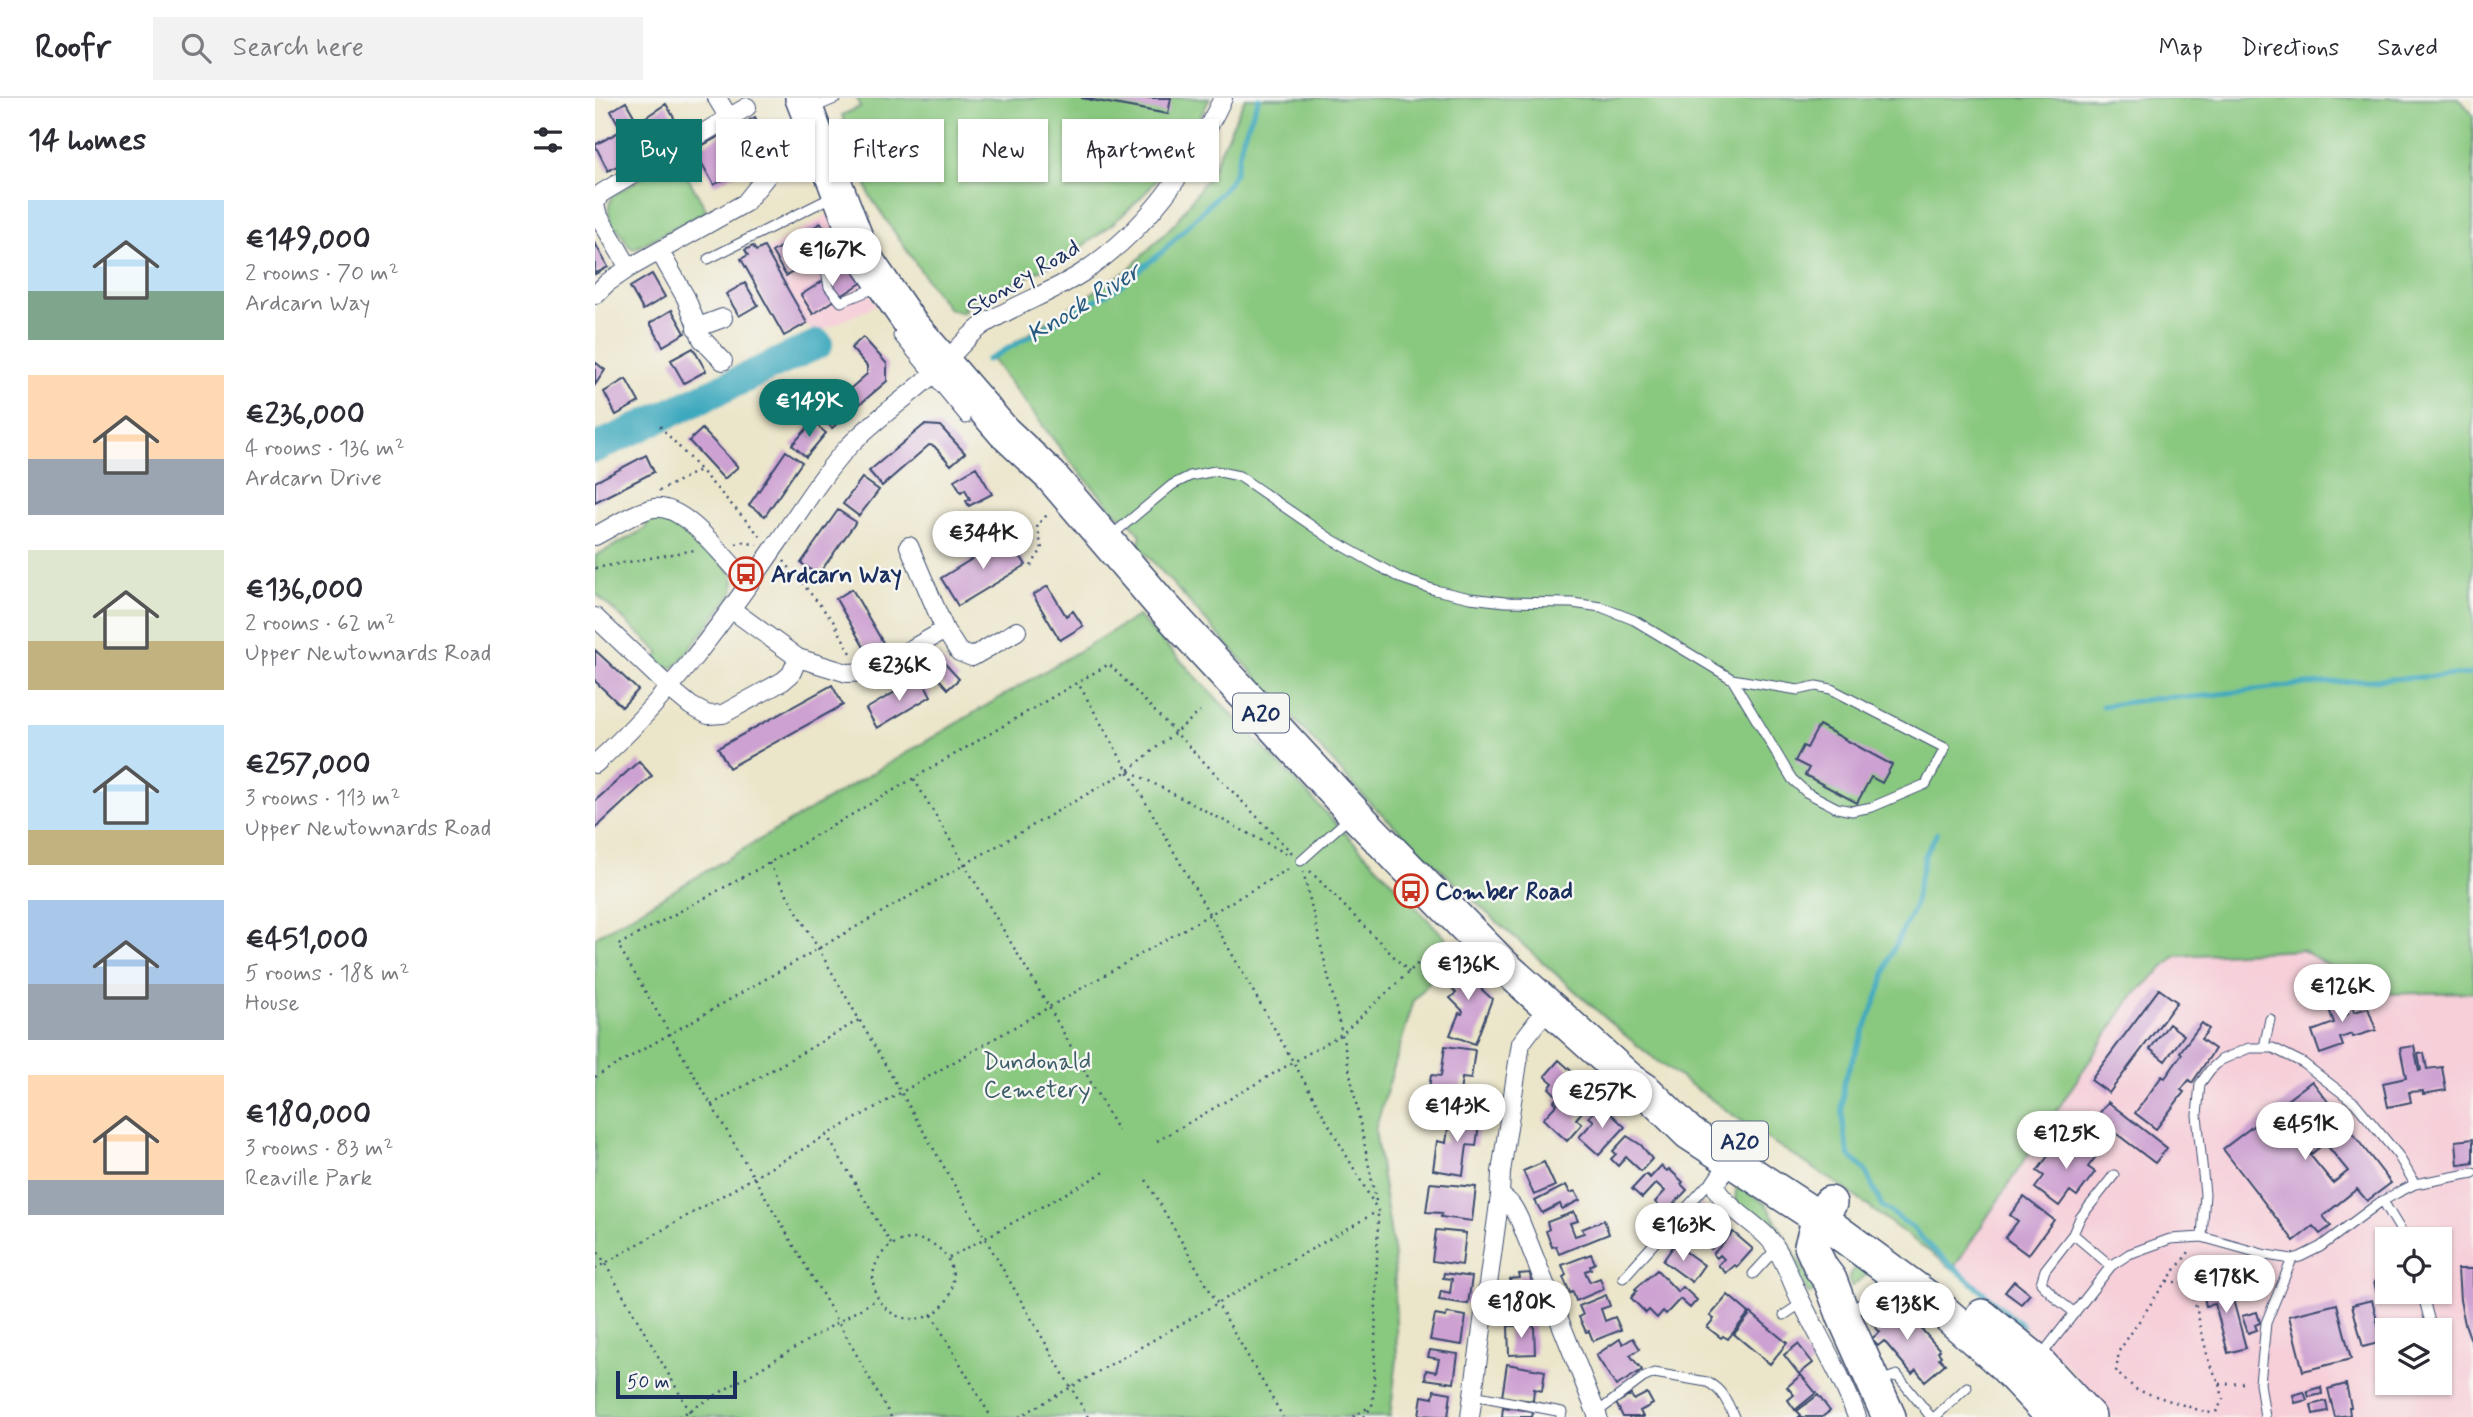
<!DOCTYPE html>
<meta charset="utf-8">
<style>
:root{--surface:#fff;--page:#f2f2f3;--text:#2b2b33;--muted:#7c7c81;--line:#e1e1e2;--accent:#0f766e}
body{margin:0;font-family:Mynerve,sans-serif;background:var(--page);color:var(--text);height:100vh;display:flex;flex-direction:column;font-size:26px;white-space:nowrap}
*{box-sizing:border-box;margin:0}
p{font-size:23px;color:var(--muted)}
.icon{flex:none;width:38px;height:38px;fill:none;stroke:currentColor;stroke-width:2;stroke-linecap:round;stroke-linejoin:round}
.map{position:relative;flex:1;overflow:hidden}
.details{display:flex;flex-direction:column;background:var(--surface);width:595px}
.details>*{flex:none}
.top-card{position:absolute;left:21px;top:21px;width:665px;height:63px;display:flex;gap:14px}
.buttons{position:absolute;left:1780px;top:1129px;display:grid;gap:14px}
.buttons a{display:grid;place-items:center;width:77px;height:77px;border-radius:0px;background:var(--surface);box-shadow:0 2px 5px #0004;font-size:35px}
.scale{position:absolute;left:21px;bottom:18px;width:121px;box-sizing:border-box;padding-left:7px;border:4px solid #1b2f5e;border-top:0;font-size:19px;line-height:24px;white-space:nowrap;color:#1b2f5e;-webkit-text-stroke:5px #f6f6f2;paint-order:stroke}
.price{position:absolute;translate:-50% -60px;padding:0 16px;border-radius:24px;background:#fff;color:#222;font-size:23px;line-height:46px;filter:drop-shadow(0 2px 4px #0008)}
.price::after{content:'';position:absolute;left:50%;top:42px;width:21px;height:16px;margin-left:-10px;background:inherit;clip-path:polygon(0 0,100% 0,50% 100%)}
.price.active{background:var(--accent);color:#fff}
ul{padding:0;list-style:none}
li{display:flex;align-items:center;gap:21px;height:175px;padding:0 28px}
li span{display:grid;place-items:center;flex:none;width:196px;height:140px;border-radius:0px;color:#555}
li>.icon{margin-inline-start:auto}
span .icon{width:84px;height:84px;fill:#fffc;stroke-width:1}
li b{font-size:30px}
h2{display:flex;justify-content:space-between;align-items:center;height:84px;padding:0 28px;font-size:30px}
.tag{padding:0 24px;border-radius:0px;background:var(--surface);box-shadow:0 2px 5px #0004;font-size:24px;line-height:63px}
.tag.active{background:var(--accent);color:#fff}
header{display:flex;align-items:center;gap:42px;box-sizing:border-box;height:98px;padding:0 35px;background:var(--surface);border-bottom:2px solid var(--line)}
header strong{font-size:33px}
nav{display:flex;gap:38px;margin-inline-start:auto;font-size:24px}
.search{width:490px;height:63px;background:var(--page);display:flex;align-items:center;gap:18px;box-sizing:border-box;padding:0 24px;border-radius:0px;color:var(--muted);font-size:26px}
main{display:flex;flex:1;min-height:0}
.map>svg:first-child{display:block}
</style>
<header>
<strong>Roofr</strong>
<div class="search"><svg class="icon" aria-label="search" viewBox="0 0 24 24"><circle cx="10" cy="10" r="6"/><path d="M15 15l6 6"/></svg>Search here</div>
<nav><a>Map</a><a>Directions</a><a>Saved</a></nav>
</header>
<main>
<section class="details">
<h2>14 homes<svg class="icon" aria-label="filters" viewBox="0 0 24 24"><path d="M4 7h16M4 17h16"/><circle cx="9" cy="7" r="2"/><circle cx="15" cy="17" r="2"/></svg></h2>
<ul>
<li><span style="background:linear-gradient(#bfe0f5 65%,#7fa58c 0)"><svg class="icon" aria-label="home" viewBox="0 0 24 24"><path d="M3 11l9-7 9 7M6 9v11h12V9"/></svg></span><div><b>€149,000</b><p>2 rooms · 70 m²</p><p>Ardcarn Way</p></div></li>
<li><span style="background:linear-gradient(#ffd9b3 60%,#9aa5b1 0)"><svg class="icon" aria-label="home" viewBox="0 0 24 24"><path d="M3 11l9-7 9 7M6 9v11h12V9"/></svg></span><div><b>€236,000</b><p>4 rooms · 136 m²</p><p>Ardcarn Drive</p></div></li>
<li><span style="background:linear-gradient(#dfe7d0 65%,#c2b280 0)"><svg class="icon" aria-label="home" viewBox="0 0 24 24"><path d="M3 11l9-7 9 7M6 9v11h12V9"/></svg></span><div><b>€136,000</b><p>2 rooms · 62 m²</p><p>Upper Newtownards Road</p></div></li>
<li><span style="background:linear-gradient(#bfe0f5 75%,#c2b280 0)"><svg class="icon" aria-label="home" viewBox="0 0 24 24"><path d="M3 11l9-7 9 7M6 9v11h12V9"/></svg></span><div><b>€257,000</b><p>3 rooms · 113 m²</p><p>Upper Newtownards Road</p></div></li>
<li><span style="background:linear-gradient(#a9c7e8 60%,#9aa5b1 0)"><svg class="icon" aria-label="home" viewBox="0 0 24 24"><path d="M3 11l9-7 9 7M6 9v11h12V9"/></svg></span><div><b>€451,000</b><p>5 rooms · 188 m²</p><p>House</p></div></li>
<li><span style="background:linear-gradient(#ffd9b3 75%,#9aa5b1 0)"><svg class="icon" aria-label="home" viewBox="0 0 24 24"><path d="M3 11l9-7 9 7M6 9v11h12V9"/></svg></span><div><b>€180,000</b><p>3 rooms · 83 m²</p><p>Reaville Park</p></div></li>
</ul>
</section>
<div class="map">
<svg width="1878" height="1319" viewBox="0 0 1878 1319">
<rect width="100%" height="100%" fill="#f6f6f2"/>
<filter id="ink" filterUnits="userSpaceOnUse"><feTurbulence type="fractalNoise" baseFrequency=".0143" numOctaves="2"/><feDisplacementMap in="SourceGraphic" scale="14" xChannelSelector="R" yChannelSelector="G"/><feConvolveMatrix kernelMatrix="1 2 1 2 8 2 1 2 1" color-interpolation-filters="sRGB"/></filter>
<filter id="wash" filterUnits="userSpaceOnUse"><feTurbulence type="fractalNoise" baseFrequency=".00686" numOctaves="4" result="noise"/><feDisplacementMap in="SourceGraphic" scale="28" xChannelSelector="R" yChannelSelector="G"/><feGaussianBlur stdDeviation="1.57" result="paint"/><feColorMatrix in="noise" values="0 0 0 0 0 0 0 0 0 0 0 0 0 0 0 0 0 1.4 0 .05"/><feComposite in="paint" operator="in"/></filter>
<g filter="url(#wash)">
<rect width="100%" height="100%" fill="#ebe5c9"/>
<!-- built -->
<path fill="#f6cfd9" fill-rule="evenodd" d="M234 116 281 207 218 237 171 152Z
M1708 852 1784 896 1878 894V1319H1516L1472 1268 1358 1171 1535 901 1581 858ZM1792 1141H1844V1194H1792ZM1792 1232H1844V1284H1792Z"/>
<!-- green -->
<path fill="#89c87f" stroke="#527c6e" stroke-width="2" d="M262 0H615C581 71 525 131 455 167 427 182 397 195 368 209L371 212 367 215 353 210 338 191 275 98 247 17 265 9Z
M650 0H1864L1878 17V894L1784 896 1707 852 1581 858 1535 901 1358 1171 1243 1086 1165 1036 1062 963 1031 938 891 814 771 701 543 447 546 437 533 422 522 416 479 368 396 260 533 172 581 124 615 76Z
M81 59 112 113 39 151 33 147 22 129 19 131C14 119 11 111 17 98Z
M54 418 85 421 136 474 139 484 138 495 84 565 77 570 60 567 64 554 0 495V458L50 431Z
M543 518 862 852 819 902 780 1032 799 1158 802 1261 795 1319H0V839Z
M1142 1086 1171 1106 1221 1193 1214 1197 1188 1152 1140 1101Z
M1262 1169 1274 1175 1256 1189C1252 1179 1253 1175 1262 1169Z"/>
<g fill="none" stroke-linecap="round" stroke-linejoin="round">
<!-- stream -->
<path stroke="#3ea9be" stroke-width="5" d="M392 262 522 190 566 155 630 90 640 75 648 39 664 0
M1507 608 1571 599H1599L1712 586 1878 576
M1342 735 1330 757 1318 812 1294 860 1286 890 1249 983 1247 1010 1249 1032 1254 1057 1270 1072 1287 1108 1318 1130 1336 1150 1428 1228"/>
<!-- river -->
<path stroke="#3ea9be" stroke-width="30" d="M0 350 223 246"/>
</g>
<g id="blocks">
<!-- building -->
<path fill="#cda1d1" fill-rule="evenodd" d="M486 0H576L573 16Z
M31 4 39 18 24 27 16 13Z
M71 6 86 32 57 50 43 24Z
M160 19 179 54 119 87 106 64 98 69 91 56Z
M29 31 43 57 13 73 0 47Z
M226 125 240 149 191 178 177 154Z
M0 145 13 169 0 176Z
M158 148 161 153 169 149 212 225 189 238 146 161 153 157 150 152Z
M256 165 268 184 218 216 206 197Z
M57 176 70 199 48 212 35 189Z
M150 185 163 207 144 218 131 196Z
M77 212 90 235 68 248 55 225Z
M268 239 292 266V283L237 330 225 317 272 276V268L256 250Z
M98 250 111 273 89 285 76 262Z
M0 264 10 272 0 287Z
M31 281 44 304 21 317 9 294Z
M218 324 231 335 211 359 197 347Z
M329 327 345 328 370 355 356 367 339 348 334 347 287 388 274 373Z
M107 331 143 369 129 381 94 343Z
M191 353 207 364 170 418 154 407Z
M51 357 59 374 0 404V384Z
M381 369 397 396 374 408 371 403 375 401 370 391 366 394 359 382Z
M267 380 284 392 264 418 248 406Z
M243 412 261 424 223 477 206 465Z
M413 439 431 467 363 508 346 480Z
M453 488 471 518 478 513 488 528 465 542 438 497Z
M257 491 290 548 274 558 241 501Z
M0 552 43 592 27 609 0 583Z
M342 557 364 581 353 591 331 567Z
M326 579 336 598 282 630 271 611Z
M237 587 248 607 134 670 123 650Z
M1224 627 1297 667 1287 685 1276 679 1262 705 1210 677 1214 670 1200 663 1208 648 1212 650Z
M44 663 57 678 0 731V703Z
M807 788 819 801 817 803 804 790Z
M864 862 889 884 884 889 897 901 880 946 855 937 864 915 867 916 868 913 855 900 861 895 855 888 857 886 850 877Z
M1564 891 1582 904 1514 995 1496 982Z
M1743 893 1751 917 1753 916 1748 900 1754 898 1759 914 1773 910 1781 932 1758 939 1757 936 1745 940 1748 948 1725 956 1717 933 1739 925 1729 897Z
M1607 925 1614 931 1606 941 1620 951 1597 985 1594 982 1586 992 1589 994 1561 1031 1540 1015 1567 978 1570 980 1587 956 1585 954Z
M1574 926 1589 937 1570 963 1555 951Z
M850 948 880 952 876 981 867 980 863 1010 832 1006 836 977 846 978Z
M1819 948 1824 973 1826 972 1823 956 1829 955 1832 971 1847 969 1851 992 1828 996V993L1814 994 1816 1004 1793 1009 1788 985 1811 980 1805 950Z
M964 962 983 979 968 996 972 1000 986 984 1001 998 981 1021 987 1026 972 1043 948 1021 962 1006 959 1003 963 999 954 990 958 985 950 978Z
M1717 983 1796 1085 1772 1103 1762 1091 1728 1118 1736 1128 1725 1136 1718 1128 1699 1143 1628 1051ZM1730 1045 1753 1073 1738 1085 1715 1057Z
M1513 1004 1572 1050 1560 1065 1501 1020Z
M1006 1006 1030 1029 1004 1057 984 1039 999 1023 994 1019Z
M855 1015 885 1019 881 1048 872 1047 868 1077 838 1072 842 1043 851 1045Z
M1032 1038 1046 1047 1057 1061 1046 1073 1031 1059 1023 1068 1016 1061 1021 1056 1018 1053Z
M1478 1039 1502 1057 1493 1069 1500 1074 1482 1098 1475 1093 1464 1108 1440 1090 1449 1078 1442 1073 1460 1049 1466 1054Z
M1878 1041V1065L1863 1067 1861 1043Z
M949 1064 960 1088 939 1097 928 1073Z
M1066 1068 1072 1073 1074 1071 1088 1084 1086 1086 1092 1092 1075 1110 1074 1108 1069 1113 1060 1104 1070 1093 1061 1085 1047 1100 1037 1091 1051 1076 1055 1080Z
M835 1085 881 1089 877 1123 846 1119 847 1115 831 1114Z
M971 1087 975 1095 980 1093 985 1102 967 1111 965 1106 947 1115 940 1103Z
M1429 1099 1459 1122 1433 1157 1410 1140 1423 1123 1415 1117Z
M1106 1106 1112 1112 1114 1110 1130 1123 1127 1125 1134 1132 1116 1151 1102 1139 1100 1141 1094 1136 1102 1128 1099 1125 1093 1127 1090 1124Z
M979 1114 983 1123 975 1125 980 1138 989 1135 987 1131 1009 1122 1014 1136 964 1156 961 1148 957 1149 951 1133 954 1131 952 1124Z
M841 1132 871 1135 867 1167 837 1163Z
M1138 1134 1158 1151 1142 1169 1140 1167 1131 1175 1123 1167 1129 1161 1125 1157 1122 1160 1118 1156Z
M1080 1146 1109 1167 1097 1184 1068 1163Z
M996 1156 1000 1165 995 1168 996 1171 990 1173 991 1176 995 1184 1005 1180 1009 1191 981 1203 978 1194 975 1195 968 1179 971 1177 967 1167Z
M1863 1171H1878V1248L1870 1226 1865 1202Z
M1062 1172 1083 1194 1088 1189 1102 1202 1095 1210 1085 1201 1071 1216 1068 1213 1062 1220 1054 1212 1051 1215 1036 1200 1042 1193 1040 1191Z
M849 1175 877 1179 873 1206 844 1202 846 1193 855 1195 857 1181 848 1180Z
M935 1175 939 1206 918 1209 915 1181 925 1180 924 1176Z
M1792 1181V1194H1803L1783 1200 1779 1184Z
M1419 1183 1435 1196 1426 1206 1410 1194Z
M1633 1183 1651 1250 1633 1255 1620 1206 1611 1208 1607 1190Z
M1011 1197 1015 1208 1006 1211 1010 1223 1020 1219 1026 1232 998 1243 994 1233 991 1234 984 1219 988 1217 984 1208Z
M1133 1197 1154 1215 1133 1241 1128 1238 1126 1240 1112 1229 1119 1221 1115 1218Z
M1777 1202 1787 1244 1768 1249 1757 1207Z
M1296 1204 1311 1221 1315 1218 1345 1252 1343 1254 1346 1258 1344 1260 1350 1266 1330 1283 1321 1272 1317 1276 1289 1243 1283 1248 1276 1241 1285 1234 1275 1223Z
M1742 1206 1756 1261 1708 1273 1694 1218Z
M1662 1214 1665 1225 1660 1227 1662 1232 1653 1235 1647 1218Z
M852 1215 871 1218 867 1247 835 1242 840 1217 851 1219Z
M1156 1215 1192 1245 1175 1266 1139 1236Z
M939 1227 940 1256 914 1257 913 1228Z
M1038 1240 1045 1251 1035 1257 1047 1272 1021 1288 1001 1257 1025 1241 1028 1246Z
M1203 1246 1218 1265 1204 1276 1189 1257Z
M835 1252 863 1256 859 1285 830 1281 831 1272 841 1274 844 1261 833 1259Z
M912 1266 950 1273 947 1293 939 1291 938 1303 907 1299Z
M1206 1277 1221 1295 1200 1312 1193 1302 1199 1297 1192 1289Z
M1751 1286 1756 1309H1754L1755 1317 1740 1319 1733 1291Z
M1726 1289 1727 1296 1714 1299 1712 1293Z
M839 1292 856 1295 853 1319 824 1317 827 1298 838 1300Z
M1709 1294 1712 1302 1700 1305 1698 1297Z
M1052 1295 1058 1306 1045 1313 1048 1319H1028L1021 1305 1036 1297 1039 1302Z
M1223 1297 1235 1313 1227 1319H1204L1206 1317 1202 1313Z
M1731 1303 1733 1313 1718 1316 1716 1307Z
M908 1309 938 1313 937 1319H907Z"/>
</g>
</g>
<g filter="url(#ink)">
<use href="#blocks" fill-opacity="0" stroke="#3a4a6e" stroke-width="2"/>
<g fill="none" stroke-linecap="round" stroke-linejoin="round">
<defs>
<path id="lane" d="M216 11 242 0
M258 145 231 172 234 189 246 204 283 189
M113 161 239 98
M303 238 371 321
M517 437 577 387 595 378 620 373 644 378 736 441 805 480 840 492 875 500 910 504 977 505 1006 509 1039 522 1137 581 1203 592 1221 588 1236 591 1350 650 1331 686 1277 709 1257 713 1242 710 1211 694 1197 681 1137 581
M706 763 755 719
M1669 949 1675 921
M1788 1103 1811 1141
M1478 1136 1450 1172 1446 1185 1463 1202 1480 1215
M1607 1139 1610 1096 1602 1017 1605 986 1615 972 1626 962 1654 950H1678L1708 965 1760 1005 1803 1057 1820 1086
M1516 1168 1478 1136 1485 1120 1519 1077
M1158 1176 1181 1151
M1028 1180 1111 1088 1120 1086
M1827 1194 1837 1232
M1255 1214 1286 1190 1298 1186
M1189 1217 1207 1205
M1844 1257 1849 1273
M1445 1259 1516 1168 1534 1156 1575 1141 1607 1139 1671 1157 1697 1161 1705 1159 1725 1149 1784 1105 1802 1095 1820 1086 1878 1075
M1285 1283 1302 1277 1336 1319
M878 1297 967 1314 966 1319
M1001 1315 1048 1280 1059 1275 1112 1284C1127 1291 1133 1305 1139 1319
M1340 1319 1372 1289
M1670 1319 1665 1285 1671 1225 1697 1161"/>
<path id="street" d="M122 0 134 20
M0 107 4 97 10 93 152 9
M0 107 2 115 34 170
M65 154 91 200 107 241 128 263
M0 197 12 185 34 170 150 105 175 74 192 61 226 47
M101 230 128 220
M0 438C18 429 39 414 59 410 91 405 132 465 154 485
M314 448 350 532 364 554 377 559 422 533
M136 511 203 560 252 575 276 574 350 532
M0 519 79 594 96 608 113 617 128 616 188 583 196 576 203 560
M0 666C69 604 127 526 179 450 204 415 225 379 254 348 280 321 312 300 339 275 356 260 370 240 388 227 419 207 456 195 487 175 554 130 593 72 628 0
M1135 1064 1120 1086C1122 1104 1163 1126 1176 1143 1189 1159 1196 1183 1205 1201 1225 1241 1247 1278 1262 1319
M905 1098C916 1103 920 1112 925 1123L1003 1319
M875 1319 905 1098 906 1074 926 945 954 908"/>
<path id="highway" d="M207 0 262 142 275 167 315 225 409 334 456 378 564 504 759 715 909 868 1034 981 1050 992 1094 1035 1224 1120 1333 1200 1407 1265 1458 1319
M1235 1105 1224 1120 1216 1148 1226 1170 1235 1182 1249 1219 1294 1319
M1387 1218 1442 1263 1494 1319"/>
</defs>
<!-- lane casing -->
<use href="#lane" stroke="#3a4a6e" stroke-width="11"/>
<!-- street casing -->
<use href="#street" stroke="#3a4a6e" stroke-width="20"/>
<!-- highway casing -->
<use href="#highway" stroke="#3a4a6e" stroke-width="36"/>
<!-- path -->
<path stroke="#3a4a6e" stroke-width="2.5" stroke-dasharray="2 5" stroke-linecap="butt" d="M65 328 167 440
M64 393 105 372
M141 446 149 444 162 447
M189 463 238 523 257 557
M436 468 447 451 442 427 453 416
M0 470 100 452
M535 673 696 758
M319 681 454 909 523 1033
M174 765 493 1319
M708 773 747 936 782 1108
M715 773 814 874
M0 979 534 672 605 614
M116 1007 264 922
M231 1036 296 1146
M562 1043 747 936 830 859
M551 1082 688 1319
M278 1181a40 40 0 1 1 80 0a40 40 0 1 1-80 0Z
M0 1148 98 1319
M354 1160 513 1072
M0 1171 697 769
M1572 1183 1588 1185 1598 1196 1614 1265 1625 1286 1628 1301 1622 1313 1613 1315 1542 1292 1521 1274 1524 1253 1567 1189 1594 1154
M337 1217 396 1319
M1625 1286 1651 1285
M84 1319 282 1201
M296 1319 244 1225 23 847 174 765 514 566 698 756
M424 1319 783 1113 483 585
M758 1319 774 1309
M769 1319 777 1308 779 1291 783 1115"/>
<!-- lane -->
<use href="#lane" stroke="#fff" stroke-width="9"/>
<!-- street -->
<use href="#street" stroke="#fff" stroke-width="18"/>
<!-- highway -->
<use href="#highway" stroke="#fff" stroke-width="33"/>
</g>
</g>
<!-- icons -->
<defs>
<symbol id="bus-ring" viewBox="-11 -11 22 22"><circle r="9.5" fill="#f6f6f2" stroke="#c8321e" stroke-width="1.5"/><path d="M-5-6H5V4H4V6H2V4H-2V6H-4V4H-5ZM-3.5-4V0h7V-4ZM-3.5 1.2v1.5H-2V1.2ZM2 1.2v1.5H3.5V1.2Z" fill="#c8321e"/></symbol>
</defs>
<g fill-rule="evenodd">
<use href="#bus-ring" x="132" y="457" width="38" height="38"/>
<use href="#bus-ring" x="797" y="774" width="38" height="38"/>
</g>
<g text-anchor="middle" stroke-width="5" stroke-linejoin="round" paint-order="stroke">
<!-- shield labels -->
<g fill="#f6f6f2" stroke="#5d6b8a" stroke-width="2">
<rect x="638" y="595.5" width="56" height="39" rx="5"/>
<rect x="1117" y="1023.5" width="56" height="39" rx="5"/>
</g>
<g font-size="23" font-weight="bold" fill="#1b2f5e">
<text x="666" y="623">A20</text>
<text x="1145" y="1051">A20</text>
</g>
<!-- street labels -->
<g font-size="24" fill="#1b2f5e" stroke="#f6f6f2">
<text transform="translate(428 179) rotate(-31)" y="8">Stoney Road</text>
</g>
<!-- poi labels -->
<g font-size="24" font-weight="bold" fill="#1b2f5e" stroke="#f6f6f2" text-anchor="start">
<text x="176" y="484">Ardcarn Way</text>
<text x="840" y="801">Comber Road</text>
</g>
<!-- park labels -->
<g font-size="24" fill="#3c5d68" stroke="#f6f6f2">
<text x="442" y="971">Dundonald<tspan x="442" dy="28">Cemetery</tspan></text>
</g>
<!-- water labels -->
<g font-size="26" font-style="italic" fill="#275a80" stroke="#f6f6f2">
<text transform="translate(488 204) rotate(-32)" y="9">Knock River</text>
</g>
</g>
</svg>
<div class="buttons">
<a><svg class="icon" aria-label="locate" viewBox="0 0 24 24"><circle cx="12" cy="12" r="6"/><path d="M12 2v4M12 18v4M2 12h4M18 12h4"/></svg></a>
<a><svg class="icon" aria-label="layers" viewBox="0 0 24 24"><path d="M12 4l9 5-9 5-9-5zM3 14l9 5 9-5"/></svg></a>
</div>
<div class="scale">50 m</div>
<b class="price" style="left:237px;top:190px">€167K</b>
<b class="price active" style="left:214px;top:341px">€149K</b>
<b class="price" style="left:388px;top:473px">€344K</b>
<b class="price" style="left:304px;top:605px">€236K</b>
<b class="price" style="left:873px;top:904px">€136K</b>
<b class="price" style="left:1747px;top:926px">€126K</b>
<b class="price" style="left:1007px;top:1032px">€257K</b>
<b class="price" style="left:862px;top:1046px">€143K</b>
<b class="price" style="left:1710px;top:1064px">€451K</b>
<b class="price" style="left:1471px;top:1073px">€125K</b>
<b class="price" style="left:1088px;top:1165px">€163K</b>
<b class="price" style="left:1631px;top:1217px">€178K</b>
<b class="price" style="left:926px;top:1242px">€180K</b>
<b class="price" style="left:1312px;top:1244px">€138K</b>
<div class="top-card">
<a class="tag active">Buy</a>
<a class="tag">Rent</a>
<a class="tag">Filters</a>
<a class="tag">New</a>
<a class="tag">Apartment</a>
</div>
</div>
</main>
